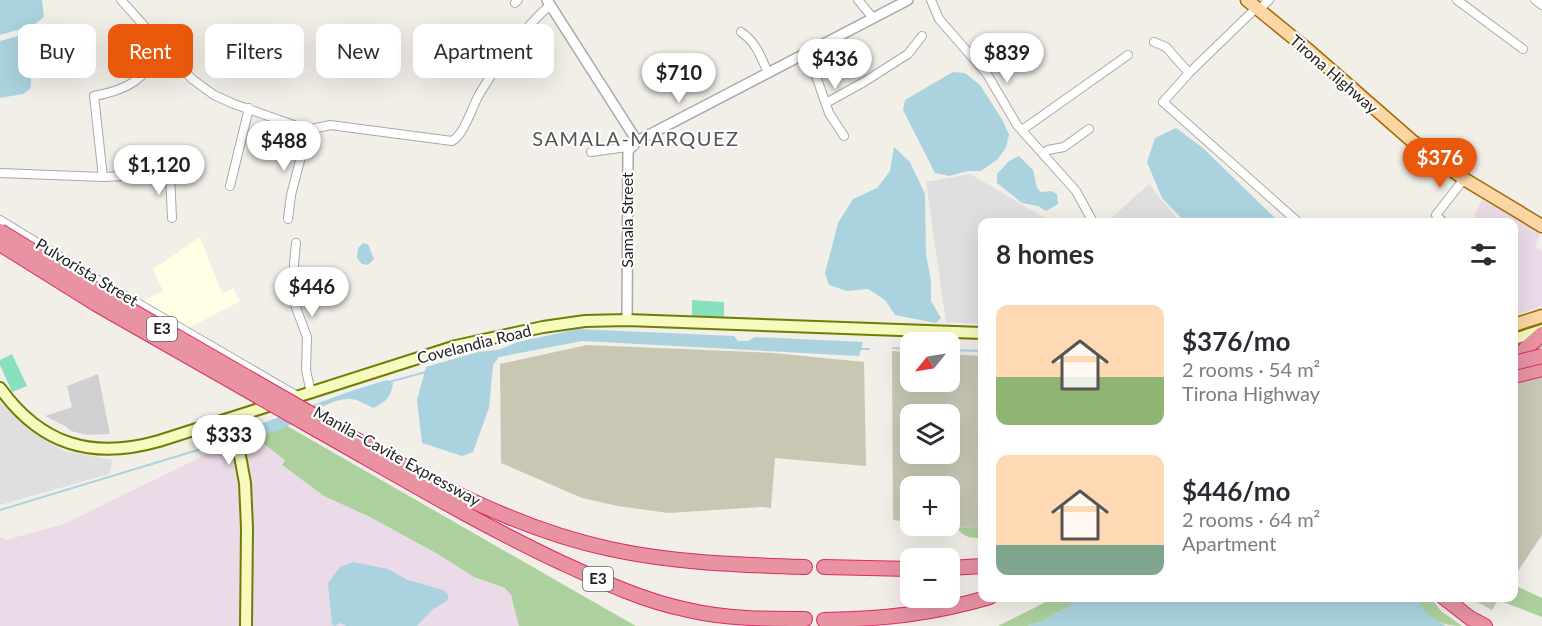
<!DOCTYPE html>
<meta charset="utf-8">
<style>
:root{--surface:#fff;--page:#f2f2f3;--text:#2b2b33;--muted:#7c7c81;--accent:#ea580c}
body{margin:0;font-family:Lato,sans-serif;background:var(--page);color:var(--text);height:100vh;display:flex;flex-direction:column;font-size:22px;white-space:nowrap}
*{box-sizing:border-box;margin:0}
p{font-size:20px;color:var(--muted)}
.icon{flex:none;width:33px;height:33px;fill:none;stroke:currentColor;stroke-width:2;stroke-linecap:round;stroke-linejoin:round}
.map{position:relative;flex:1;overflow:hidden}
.drawer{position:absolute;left:978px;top:218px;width:540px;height:384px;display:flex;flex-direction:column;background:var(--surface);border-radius:12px;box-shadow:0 6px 24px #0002}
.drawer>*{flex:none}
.guide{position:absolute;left:18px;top:24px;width:570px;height:54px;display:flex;gap:12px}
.needle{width:39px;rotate:240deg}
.fabs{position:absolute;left:900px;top:332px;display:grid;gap:12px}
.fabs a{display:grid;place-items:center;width:60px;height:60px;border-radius:12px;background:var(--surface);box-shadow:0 6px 24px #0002;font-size:30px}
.price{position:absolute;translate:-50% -51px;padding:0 14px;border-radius:21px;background:#fff;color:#222;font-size:20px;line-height:39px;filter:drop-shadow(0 2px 3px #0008)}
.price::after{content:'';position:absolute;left:50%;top:36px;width:18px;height:14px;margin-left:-9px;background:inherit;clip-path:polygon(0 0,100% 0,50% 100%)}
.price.selected{background:var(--accent);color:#fff}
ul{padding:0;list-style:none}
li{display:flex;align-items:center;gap:18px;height:150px;padding:0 18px}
li span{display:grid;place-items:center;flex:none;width:168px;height:120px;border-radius:12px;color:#555}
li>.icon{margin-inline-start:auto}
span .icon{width:72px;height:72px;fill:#fffc;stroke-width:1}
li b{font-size:26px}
h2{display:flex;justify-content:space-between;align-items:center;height:72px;padding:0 18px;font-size:26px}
.tag{padding:0 21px;border-radius:12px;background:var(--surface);box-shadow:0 6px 24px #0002;font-size:21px;line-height:54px}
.tag.selected{background:var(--accent);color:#fff}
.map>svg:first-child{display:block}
</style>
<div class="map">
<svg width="1542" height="626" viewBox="0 0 1542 626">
<rect width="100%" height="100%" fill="#f2efe9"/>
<!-- residential -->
<path fill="#e0dfdf" d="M970 174 1052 222H982V324L946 322 926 182Z
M1149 184 1180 222H1107Z
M0 402 36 435 64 451 113 460 109 474 0 505Z"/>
<!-- industrial -->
<path fill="#ebdbe8" d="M1482 199 1540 233 1535 247 1542 251V306L1515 315 1514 222H1472Z
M253 441 255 443 260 441 265 444 285 460 282 466 324 495 368 516 436 553 474 577 505 588 511 595 519 626H0V537L6 540 64 524 205 455Z"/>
<!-- education -->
<path fill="#ffffe5" d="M200 237 222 294 233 288 240 301 187 329 147 306 144 301 163 291 153 269Z"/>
<!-- religious -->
<path fill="#d0d0d0" d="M98 374 110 434 88 435 71 431 65 426 45 416 72 407 67 386Z"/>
<!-- construction -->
<path fill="#c7c7b4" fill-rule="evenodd" d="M1542 341V535L1514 577V351Z
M587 345 773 353 864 362 866 466 775 458 771 508 761 507 668 513 618 506 582 498 501 463 500 364Z
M892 351 910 352V381H950V354L982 356V527L957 528 933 525H950V486H910V522L893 520ZM910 414H950V453H910Z
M1468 597H1500L1492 610Z"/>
<!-- forest -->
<path fill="#add19e" d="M282 423 592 601 636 626H519L511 595 505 588 474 577 436 553 368 516 324 496 282 465 285 460 260 441 254 443 249 433Z
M982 527V538C971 538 964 538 957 528Z
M1514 585 1542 598V617L1498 600 1500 597H1514Z
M1056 597H1085L1044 621 1028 626H998Z
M1414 597H1430L1441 611 1462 626C1438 626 1427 617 1414 597Z"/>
<!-- pitch -->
<path fill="#88e0be" d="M692 300 724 302V317L692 316Z
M12 354 27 386 12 392 0 365V360Z"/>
<!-- water -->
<path fill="#aad3df" d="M0 0H42L44 17 34 25 0 35Z
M43 29C67 45 37 56 32 69 30 76 32 82 30 89L23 94 0 98V41Z
M953 72 965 73 980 85 1003 121 1009 135 1006 147 998 159 981 171H968L949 176 935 173 903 110 905 100Z
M1176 128 1203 148 1279 222H1185L1162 198 1147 162 1155 138Z
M894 147 910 162 925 194 926 254 931 281V301L941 318 936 323 895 315 885 300 868 289 847 291 829 285 825 273 838 223 853 199 877 188 890 171Z
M1019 156 1033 170 1037 188 1041 192 1051 191 1057 194 1058 204 1046 211 1038 206 1022 203 997 183V174L1009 161Z
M363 243 368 244 374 259 368 265 362 264 357 258 358 248Z
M578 329 734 336 738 341H748L755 337 863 342 859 356 582 341 499 357 493 365 489 408 473 452 462 456 422 443 417 400 426 367 478 352 498 350 518 342Z
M387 380 393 383C391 397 386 402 373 408 368 405 362 402 356 400 326 391 287 440 252 434V427L354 390Z
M353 562 388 569 408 580 443 590 448 594V600L432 610 417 626H347L340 623 335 626 332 625 328 583 340 567Z
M1085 597H1414L1430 616 1446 626H1028L1044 621Z"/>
<!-- pier -->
<path fill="#fff" d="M246 424 248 440 251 442 227 448 222 430Z"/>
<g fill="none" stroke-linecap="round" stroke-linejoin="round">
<!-- stream -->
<path stroke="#aad3df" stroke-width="2" d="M893 348 910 349
M860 349H869
M950 350 982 351
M389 382 426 372
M240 437 253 430
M0 510 234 439"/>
<defs>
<path id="minor" d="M121 0 192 79 214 95 234 104 308 130 330 125 452 141C465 134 472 106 480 93 498 63 524 28 550 5
M858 0 873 18
M931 0 939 19 987 74 1017 125 1076 191 1093 222
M1457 0 1523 49
M1535 0 1542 5
M515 3 518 0
M1255 9 1189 73 1163 102 1298 222
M1258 11 1269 0
M741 32C756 42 761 57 768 73
M1154 42 1166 47 1189 73
M808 53 829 113 844 136
M826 103 864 82 908 54 922 36
M1022 130 1128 55
M591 152 634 146
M1043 154 1048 150 1064 147 1089 129
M0 173 103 177 94 96C133 89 142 78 165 48
M170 174 172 218
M103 177 170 174 181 166 183 161
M230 186 249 108
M288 219 291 195 308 130
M0 220 103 283 299 397
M1443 222 1436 215 1464 179
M296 243 294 264 295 305 307 337 306 370 311 393"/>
<path id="tertiary" d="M547 0 637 141
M627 320 628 157V151L637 141 908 0"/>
<path id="secondary" d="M1514 339 1542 330
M0 388C41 445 92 460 159 441L456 346 543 327 585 321 627 320 982 333
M233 418 245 483 247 528 246 626"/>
<path id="primary" d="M1247 0 1307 49 1411 140 1464 179 1542 226
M1514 325 1542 316"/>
<path id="motorway" d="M1518 358 1526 348 1542 334
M1514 376 1542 369
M327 423C417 474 507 527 610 549 674 563 740 565 805 567
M317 430C397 475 477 523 560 562 601 581 643 601 688 610 726 619 766 619 805 619
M824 567 910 569
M950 568 982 566
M1443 597 1470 618 1485 626
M824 620C884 619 932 614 990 597"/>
</defs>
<!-- minor casing -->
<use href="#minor" stroke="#a9a9a9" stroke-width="10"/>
<!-- tertiary casing -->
<use href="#tertiary" stroke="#a9a9a9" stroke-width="12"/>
<!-- secondary casing -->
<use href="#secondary" stroke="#707d05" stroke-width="14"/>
<!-- primary casing -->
<use href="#primary" stroke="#a06b00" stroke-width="15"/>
<!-- motorway casing -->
<use href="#motorway" stroke="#dc2a67" stroke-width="16"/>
<!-- minor -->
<use href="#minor" stroke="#fff" stroke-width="8"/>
<!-- tertiary -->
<use href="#tertiary" stroke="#fff" stroke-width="9"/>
<!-- secondary -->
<use href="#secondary" stroke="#f7fabf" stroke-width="10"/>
<!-- primary -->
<use href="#primary" stroke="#fcd6a4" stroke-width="12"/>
<!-- motorway -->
<use href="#motorway" stroke="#e892a2" stroke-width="14"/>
<defs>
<path id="motorway-bridge" d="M0 231 103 294 327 423
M0 244 96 304 317 430
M1514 363 1542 356"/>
</defs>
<!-- motorway-bridge casing -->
<use href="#motorway-bridge" stroke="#dc2a67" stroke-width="16" stroke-linecap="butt"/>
<!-- motorway-bridge -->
<use href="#motorway-bridge" stroke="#e892a2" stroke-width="14"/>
</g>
<g text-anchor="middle" stroke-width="4.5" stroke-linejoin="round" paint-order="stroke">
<!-- shield labels -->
<g fill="#fff" stroke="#646464" stroke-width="1.5">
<rect x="147" y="317" width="30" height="24" rx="4.5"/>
<rect x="583" y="567" width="30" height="24" rx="4.5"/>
</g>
<g font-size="15" font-weight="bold" fill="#222">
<text x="162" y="334">E3</text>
<text x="598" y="584">E3</text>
</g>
<!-- street labels -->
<g font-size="16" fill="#222" stroke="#fff">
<text transform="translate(1334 74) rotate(41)" y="6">Tirona Highway</text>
<text transform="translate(627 220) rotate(-90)" y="6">Samala Street</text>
<text transform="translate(87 272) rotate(31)" y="6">Pulvorista Street</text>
<text transform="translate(474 344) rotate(-14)" y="6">Covelandia Road</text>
<text transform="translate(397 456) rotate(29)" y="6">Manila–Cavite Expressway</text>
</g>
<!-- quarter labels -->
<g font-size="20" letter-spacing="1.5" fill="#555" stroke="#fff">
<text x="636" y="146">SAMALA-MARQUEZ</text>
</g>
</g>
</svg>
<div class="fabs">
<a><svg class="needle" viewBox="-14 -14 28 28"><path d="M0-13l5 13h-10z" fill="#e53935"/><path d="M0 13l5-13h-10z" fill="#7c7c81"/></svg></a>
<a><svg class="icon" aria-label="layers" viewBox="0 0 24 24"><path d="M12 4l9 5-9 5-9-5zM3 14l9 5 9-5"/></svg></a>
<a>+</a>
<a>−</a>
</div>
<b class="price" style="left:1007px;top:84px">$839</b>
<b class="price" style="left:835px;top:90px">$436</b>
<b class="price" style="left:679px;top:104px">$710</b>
<b class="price" style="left:284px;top:172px">$488</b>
<b class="price selected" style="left:1440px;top:189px">$376</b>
<b class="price" style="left:159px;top:196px">$1,120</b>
<b class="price" style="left:312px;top:318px">$446</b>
<b class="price" style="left:229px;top:466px">$333</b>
<div class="guide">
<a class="tag">Buy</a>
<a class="tag selected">Rent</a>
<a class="tag">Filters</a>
<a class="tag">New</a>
<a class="tag">Apartment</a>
</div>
<section class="drawer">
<h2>8 homes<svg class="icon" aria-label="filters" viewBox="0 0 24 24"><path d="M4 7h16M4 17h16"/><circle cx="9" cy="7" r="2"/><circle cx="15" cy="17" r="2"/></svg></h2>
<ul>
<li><span style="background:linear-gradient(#ffd9b3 60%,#8fb573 0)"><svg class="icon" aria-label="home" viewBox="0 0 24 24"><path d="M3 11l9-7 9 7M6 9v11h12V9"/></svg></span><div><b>$376/mo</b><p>2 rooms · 54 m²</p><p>Tirona Highway</p></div></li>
<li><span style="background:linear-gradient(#ffd9b3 75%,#7fa58c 0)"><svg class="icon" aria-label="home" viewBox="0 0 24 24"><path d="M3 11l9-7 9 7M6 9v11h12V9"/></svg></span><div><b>$446/mo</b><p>2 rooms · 64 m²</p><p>Apartment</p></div></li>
</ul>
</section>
</div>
